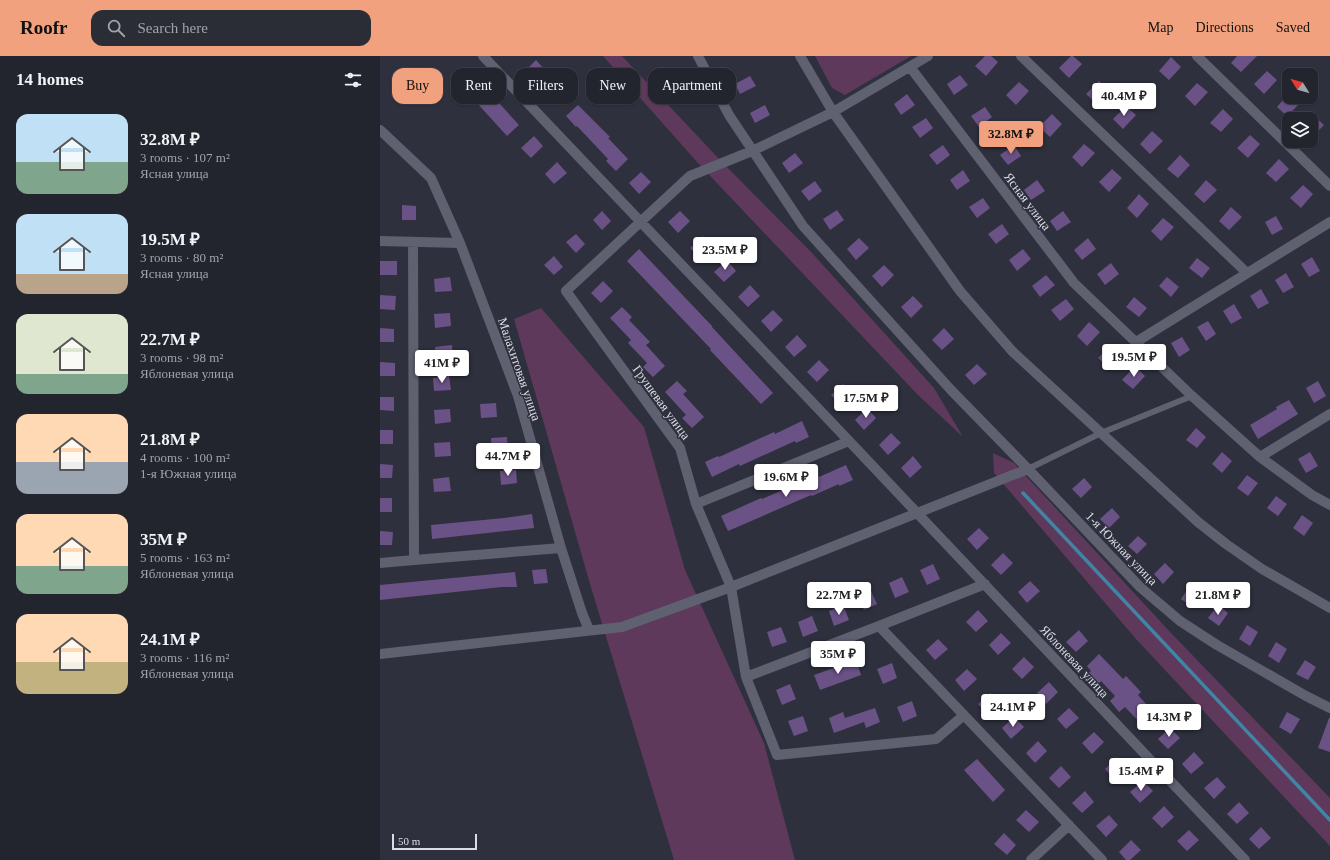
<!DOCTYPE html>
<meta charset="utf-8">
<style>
:root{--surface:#22242e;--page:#2a2c36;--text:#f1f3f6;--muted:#a2a4aa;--line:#3f414a;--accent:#f1a17d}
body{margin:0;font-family:"Times New Roman",serif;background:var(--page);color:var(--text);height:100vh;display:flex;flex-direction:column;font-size:15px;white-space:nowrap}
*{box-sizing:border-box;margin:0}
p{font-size:13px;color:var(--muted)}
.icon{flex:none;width:22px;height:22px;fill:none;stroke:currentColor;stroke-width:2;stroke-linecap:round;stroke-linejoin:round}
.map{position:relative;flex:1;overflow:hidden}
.drawer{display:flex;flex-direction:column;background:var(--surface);width:380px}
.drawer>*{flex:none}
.hud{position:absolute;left:12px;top:12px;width:380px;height:36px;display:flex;gap:8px}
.needle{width:26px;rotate:307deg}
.fabs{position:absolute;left:902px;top:12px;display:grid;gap:8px}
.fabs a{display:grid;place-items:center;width:36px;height:36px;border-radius:8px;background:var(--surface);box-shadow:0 1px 3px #0004,0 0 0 1px var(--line);font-size:20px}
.scale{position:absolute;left:12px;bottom:10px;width:85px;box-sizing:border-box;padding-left:4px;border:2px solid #dbdce5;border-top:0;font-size:11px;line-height:14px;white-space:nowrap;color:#dbdce5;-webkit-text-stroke:3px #2e303d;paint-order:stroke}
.price{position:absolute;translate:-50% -34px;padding:0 9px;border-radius:4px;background:#fff;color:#222;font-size:13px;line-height:26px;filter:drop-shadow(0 1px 2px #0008)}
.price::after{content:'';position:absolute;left:50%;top:24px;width:12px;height:9px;margin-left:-6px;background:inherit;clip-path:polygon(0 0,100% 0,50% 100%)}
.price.current{background:var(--accent);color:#111}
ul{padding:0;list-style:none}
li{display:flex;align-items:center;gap:12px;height:100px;padding:0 16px}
li span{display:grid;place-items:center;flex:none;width:112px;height:80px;border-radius:12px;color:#555}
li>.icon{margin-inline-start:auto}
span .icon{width:48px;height:48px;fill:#fffc;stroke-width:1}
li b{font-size:17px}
h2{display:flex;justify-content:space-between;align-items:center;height:48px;padding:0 16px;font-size:17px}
.chip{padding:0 14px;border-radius:12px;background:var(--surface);box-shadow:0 1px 3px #0004,0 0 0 1px var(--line);font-size:14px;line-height:36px}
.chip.current{background:var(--accent);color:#111}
header{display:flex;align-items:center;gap:24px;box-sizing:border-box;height:56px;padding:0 20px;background:var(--accent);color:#111}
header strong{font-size:19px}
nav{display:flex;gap:22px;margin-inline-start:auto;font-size:14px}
.search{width:280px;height:36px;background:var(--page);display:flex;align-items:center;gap:10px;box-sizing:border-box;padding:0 14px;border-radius:12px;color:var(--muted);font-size:15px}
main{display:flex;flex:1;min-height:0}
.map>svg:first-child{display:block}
</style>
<header>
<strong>Roofr</strong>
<div class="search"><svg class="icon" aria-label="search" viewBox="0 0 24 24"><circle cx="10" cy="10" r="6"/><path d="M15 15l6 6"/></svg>Search here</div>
<nav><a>Map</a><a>Directions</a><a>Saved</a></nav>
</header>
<main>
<section class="drawer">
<h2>14 homes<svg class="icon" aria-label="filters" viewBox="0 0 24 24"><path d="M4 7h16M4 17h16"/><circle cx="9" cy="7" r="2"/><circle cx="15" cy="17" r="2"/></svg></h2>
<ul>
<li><span style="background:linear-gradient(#bfe0f5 60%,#7fa58c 0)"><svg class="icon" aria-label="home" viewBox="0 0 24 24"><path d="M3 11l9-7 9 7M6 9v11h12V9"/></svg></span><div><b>32.8M ₽</b><p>3 rooms · 107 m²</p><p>Ясная улица</p></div></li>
<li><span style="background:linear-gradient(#bfe0f5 75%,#b9a48a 0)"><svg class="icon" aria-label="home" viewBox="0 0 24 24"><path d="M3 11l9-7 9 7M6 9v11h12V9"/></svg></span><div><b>19.5M ₽</b><p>3 rooms · 80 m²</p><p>Ясная улица</p></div></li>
<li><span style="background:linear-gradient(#dfe7d0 75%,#7fa58c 0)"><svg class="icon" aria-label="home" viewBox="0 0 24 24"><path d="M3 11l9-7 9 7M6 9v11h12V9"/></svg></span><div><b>22.7M ₽</b><p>3 rooms · 98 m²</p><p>Яблоневая улица</p></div></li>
<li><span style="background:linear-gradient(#ffd9b3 60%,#9aa5b1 0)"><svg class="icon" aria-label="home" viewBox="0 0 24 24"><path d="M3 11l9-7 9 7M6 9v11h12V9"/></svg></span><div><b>21.8M ₽</b><p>4 rooms · 100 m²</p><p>1-я Южная улица</p></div></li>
<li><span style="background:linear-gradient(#ffd9b3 65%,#7fa58c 0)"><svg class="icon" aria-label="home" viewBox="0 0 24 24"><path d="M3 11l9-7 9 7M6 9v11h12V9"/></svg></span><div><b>35M ₽</b><p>5 rooms · 163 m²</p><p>Яблоневая улица</p></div></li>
<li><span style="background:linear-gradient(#ffd9b3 60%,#c2b280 0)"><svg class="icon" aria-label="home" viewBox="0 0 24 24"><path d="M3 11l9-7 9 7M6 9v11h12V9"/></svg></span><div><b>24.1M ₽</b><p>3 rooms · 116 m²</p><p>Яблоневая улица</p></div></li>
</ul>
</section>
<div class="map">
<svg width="950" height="804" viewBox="0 0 950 804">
<rect width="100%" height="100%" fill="#2e303d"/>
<!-- green -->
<path fill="#5f395b" d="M223 0H242L341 105 432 197 554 332 583 381 538 339 317 106Z
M435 0H531L465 39 452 32Z
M161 252 264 371 305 514 384 687 415 804H294L210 528 134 263Z
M613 397 634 407 791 577 950 742V790L756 583 614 417Z"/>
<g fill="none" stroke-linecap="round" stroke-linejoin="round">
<!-- stream -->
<path stroke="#4085a5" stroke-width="3.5" d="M643 437 950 764"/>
</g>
<!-- building -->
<path fill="#6b5286" d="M605 0H611L618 6 606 20 595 10Z
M691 0H693L702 8 689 22 679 12Z
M857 0H877L861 16 851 7Z
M791 1 801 11 789 24 779 15Z
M156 4 186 37 174 48 144 16Z
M87 11 97 21 85 33 75 23Z
M302 12 307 23 292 31 287 20Z
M887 15 897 24 884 38 874 28Z
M580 19 588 29 574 39 567 28Z
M370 20 376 30 360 38 355 28Z
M719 25 729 34 717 48 706 38Z
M639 26 649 35 636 49 626 39Z
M817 27 828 36 815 50 805 40Z
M109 36 139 69 127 80 97 47Z
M909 37V41H913L920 47 907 60 897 51Z
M527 38 535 49 521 59 514 48Z
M198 49 230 81 228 82 248 103 236 115 226 105 228 103 197 70 196 71 186 60Z
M385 49 390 59 375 67 370 57Z
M746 50 756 59 743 73 733 63Z
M605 51 612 61 599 71 591 60Z
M843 53 853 63 841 76 830 67Z
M931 57 944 69 931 82Z
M672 58 682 68 670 81 659 71Z
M546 62 553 72 540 82 532 71Z
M772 75 783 85 770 98 760 88Z
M870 79 880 88 868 102 857 92Z
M154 80 163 90 151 102 141 92Z
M704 88 715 97 702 111 692 101Z
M563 89 570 99 557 109 549 99Z
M634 89 641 100 628 109 620 99Z
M415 97 423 107 409 117 402 107Z
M800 99 810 109 798 122 787 113Z
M899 103 909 113 896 126 886 117Z
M177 106 187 117 174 128 165 118Z
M732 113 742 122 729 136 719 126Z
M583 114 590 125 577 134 570 124Z
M261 116 271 126 259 138 249 127Z
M657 124 665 135 651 144 644 134Z
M826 124 837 134 824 147 814 138Z
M435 125 442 135 429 145 421 135Z
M923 129 933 138 921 152 910 142Z
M759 138 769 148 757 162 747 152Z
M603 142 610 152 597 162 589 151Z
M22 149 36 150V164H22Z
M851 151 862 161 849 174 839 165Z
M457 154 464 164 450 174 443 163Z
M222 155 231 165 222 174 213 164Z
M300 155 310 165 298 177 288 166Z
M683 155 691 166 677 175 670 165Z
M896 160 903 173 892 179 885 166Z
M783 162 794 171 781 185 771 175Z
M622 168 629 178 616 188 608 178Z
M196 178 205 188 196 197 186 186Z
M323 180 332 191 320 202 310 192Z
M479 182 489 192 476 204 467 193Z
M708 182 716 193 702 204 694 194Z
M259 193 332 270V271L393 337 381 348 330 294 331 293 247 205Z
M643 193 651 203 637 215 629 204Z
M174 200 183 211 174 219 164 209Z
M932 201 940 215 929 221 921 208Z
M817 202 830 212 822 222 809 212Z
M347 204 356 215 344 226 334 216Z
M0 205H17V219H0Z
M731 207 739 218 725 229 717 218Z
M504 209 514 219 502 231 492 220Z
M906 217 914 231 903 237 895 224Z
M666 219 675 229 660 241 652 230Z
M70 221 72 235 55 236 54 223Z
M787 221 799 231 791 241 779 230Z
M223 225 233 235 221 247 211 237Z
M370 229 380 240 368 251 358 241Z
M881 233 889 247 878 253 870 240Z
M0 239 16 240 15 254 0 253Z
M533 240 543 250 531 262 521 251Z
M754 241 767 252 759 261 746 251Z
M686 243 694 253 680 265 671 254Z
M854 248 862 262 851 268 843 255Z
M242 251 252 261 249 264 270 286 266 289 285 310 273 321 263 311 267 307 248 287 251 284 230 262Z
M393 254 403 264 391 276 381 265Z
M70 257 71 270 55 272 54 258Z
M828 265 836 278 826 285 817 271Z
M709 266 720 276 707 290 697 280Z
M0 272 14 273V286H0Z
M564 272 574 283 562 294 552 284Z
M417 279 427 290 414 301 405 291Z
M802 281 810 294 799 301 791 287Z
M72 289 73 303 56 304 55 291Z
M731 289 741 299 729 312 718 302Z
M439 304 449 314 437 326 427 316Z
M0 306 15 307V320H0Z
M597 308 607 318 594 329 585 319Z
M755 310 765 320 753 333 742 324Z
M69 320 71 334 54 335 53 322Z
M297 325 307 335 303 338 324 361 312 372 302 362 306 359 285 336Z
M938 325 946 340 934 347 926 332Z
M463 328 473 338 460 349 451 339Z
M0 341H14V355L0 354Z
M909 344 918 358 878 383 870 369 897 353 896 351Z
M116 347 117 361 101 362 100 348Z
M487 352 496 362 484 374 475 364Z
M70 353 71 366 55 368 54 354Z
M422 365 429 381 416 387 415 385 360 410 359 408 332 421 325 406 338 400 339 401 394 376 395 378Z
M816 372 826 381 817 392 806 384Z
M0 374H13V388H0Z
M511 377 521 387 508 399 499 389Z
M127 381 128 395 112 396 111 382Z
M70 386 71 400 55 401 54 387Z
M842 396 852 405 842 417 832 408Z
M930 396 938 410 926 417 918 403Z
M533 400 542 411 530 422 521 412Z
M0 408 13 409 12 422H0Z
M466 409 473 424 459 430V428L432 440 431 439 348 475 341 460 381 442 382 443 438 419 439 421Z
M136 414 137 427 121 429 120 415Z
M867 419 878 427 868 440 857 432Z
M69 421 71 435 54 436 53 423Z
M704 422 712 431 701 442 692 433Z
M896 440 907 448 898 460 887 452Z
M0 442H12V456H0Z
M732 452 740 461 729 472 720 463Z
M152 458 154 472 52 483 51 469 124 462Z
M922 459 933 467 924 480 913 472Z
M599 472 609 482 597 494 587 483Z
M0 475 13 476 12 489H0Z
M758 480 767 488 757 498 748 490Z
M623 497 633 507 621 519 611 509Z
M785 507 794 516 783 528 774 518Z
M553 508 560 523 547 529 540 514Z
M166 513 168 527 154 528 152 514Z
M135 516 137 531H122L0 544V529Z
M522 521 529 536 515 542 509 527Z
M650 525 660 535 647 547 638 536Z
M809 531 820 540 812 551 801 543Z
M490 533 497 548 484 554 477 539Z
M463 549 469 564 454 570 449 555Z
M838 549 848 557 839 570 828 562Z
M598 554 608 565 596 576 586 566Z
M432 560 438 575 423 581 418 566Z
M867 569 878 576 870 590 859 583Z
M401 571 407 586 392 591 387 576Z
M699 574 708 585 696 596 686 586Z
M621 577 631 587 618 599 609 589Z
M558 583 568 593 555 604 546 594Z
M896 586 907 593 899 607 888 600Z
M719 598 743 623 746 620 761 636 758 639 775 658 763 670 745 651 739 656 730 645 735 640 721 625 715 631 705 620 711 615 707 610Z
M644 601 654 611 642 623 632 613Z
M476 604 481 619 440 634 434 619Z
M925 604 936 611 928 624 916 618Z
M512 607 517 622 503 628 497 613Z
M587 613 597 623 584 635 575 624Z
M669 626 678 636 666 648 657 637Z
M410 628 416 643 402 649 396 634Z
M610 637 620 647 608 659 598 648Z
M532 645 537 660 523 666 517 651Z
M495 652 500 666 486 672 484 666 454 677 449 662 463 656 465 662Z
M689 652 699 662 686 673 677 663Z
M907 656 920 663 911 678 899 671Z
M423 660 428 675 414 680 408 665Z
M634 661 644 671 631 683 622 672Z
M949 662H950V696L938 692Z
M790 672 800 682 788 693 778 683Z
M714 676 724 686 712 698 702 687Z
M658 685 667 695 655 707 646 697Z
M814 696 824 707 811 718 802 708Z
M737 701 747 712 734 723 725 713Z
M597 703 625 734 613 746 584 714Z
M681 710 691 721 679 732 669 722Z
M837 721 846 731 834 743 824 732Z
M763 725 773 735 760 747 750 736Z
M705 735 714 746 702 757 692 747Z
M859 746 869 757 857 768 847 758Z
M784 750 794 761 782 772 772 762Z
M646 754 659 766 649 776 636 764Z
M729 759 738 769 726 781 716 770Z
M881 771 891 782 879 793 869 783Z
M809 774 819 784 807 795 797 785Z
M624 777 636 789 627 799 614 788Z
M751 784 761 794 750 804H746L739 796Z"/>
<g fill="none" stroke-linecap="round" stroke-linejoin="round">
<!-- service -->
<path stroke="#5f6070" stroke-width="6" d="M648 413 721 377 812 340"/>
<!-- minor -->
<path stroke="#5f6070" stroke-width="10" d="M103 0 469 385 865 804
M318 0 349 59 423 170 571 334 648 413 760 531 800 565 837 589 926 640 950 652
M420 0 453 56 580 235 632 295 818 466 846 488 882 513 950 552
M641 0 867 217
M817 0 950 130
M530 11 694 227 812 340 880 401 932 439 950 449
M0 74 51 122 80 187
M0 185 80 187 138 340 181 492 34 504 33 186
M756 286 950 166
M469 385 316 448 300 392 186 235 310 120 372 95 453 56 548 0
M880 401 950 358
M316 448 351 531 366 621 397 699 556 683 584 659
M181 492 202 557 209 574
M0 507 34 504
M605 528 499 570 722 804
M0 598 242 571 351 531 648 413
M366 621 499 570
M651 804 689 769"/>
</g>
<g text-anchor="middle" stroke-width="3" stroke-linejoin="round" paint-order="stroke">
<!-- street labels -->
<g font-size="13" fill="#dbdce5" stroke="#2e303d">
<text transform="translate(648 145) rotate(53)" y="5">Ясная улица</text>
<text transform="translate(140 313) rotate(71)" y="5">Малахитовая улица</text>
<text transform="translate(282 346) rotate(54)" y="5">Грушевая улица</text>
<text transform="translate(742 492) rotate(46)" y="5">1-я Южная улица</text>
<text transform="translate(695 605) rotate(47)" y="5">Яблоневая улица</text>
</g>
</g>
</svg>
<div class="fabs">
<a><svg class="needle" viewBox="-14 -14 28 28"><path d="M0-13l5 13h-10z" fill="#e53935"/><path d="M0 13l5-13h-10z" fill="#a2a4aa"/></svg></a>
<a><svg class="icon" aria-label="layers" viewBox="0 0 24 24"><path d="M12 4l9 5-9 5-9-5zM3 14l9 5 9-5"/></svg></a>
</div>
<div class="scale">50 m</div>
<b class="price" style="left:744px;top:61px">40.4M ₽</b>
<b class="price current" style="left:631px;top:99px">32.8M ₽</b>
<b class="price" style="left:345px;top:215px">23.5M ₽</b>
<b class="price" style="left:754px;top:322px">19.5M ₽</b>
<b class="price" style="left:62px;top:328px">41M ₽</b>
<b class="price" style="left:486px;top:363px">17.5M ₽</b>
<b class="price" style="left:128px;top:421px">44.7M ₽</b>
<b class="price" style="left:406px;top:442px">19.6M ₽</b>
<b class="price" style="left:459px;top:560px">22.7M ₽</b>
<b class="price" style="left:838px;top:560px">21.8M ₽</b>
<b class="price" style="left:458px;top:619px">35M ₽</b>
<b class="price" style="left:633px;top:672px">24.1M ₽</b>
<b class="price" style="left:789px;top:682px">14.3M ₽</b>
<b class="price" style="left:761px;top:736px">15.4M ₽</b>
<div class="hud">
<a class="chip current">Buy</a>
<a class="chip">Rent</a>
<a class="chip">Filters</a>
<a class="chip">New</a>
<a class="chip">Apartment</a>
</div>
</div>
</main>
